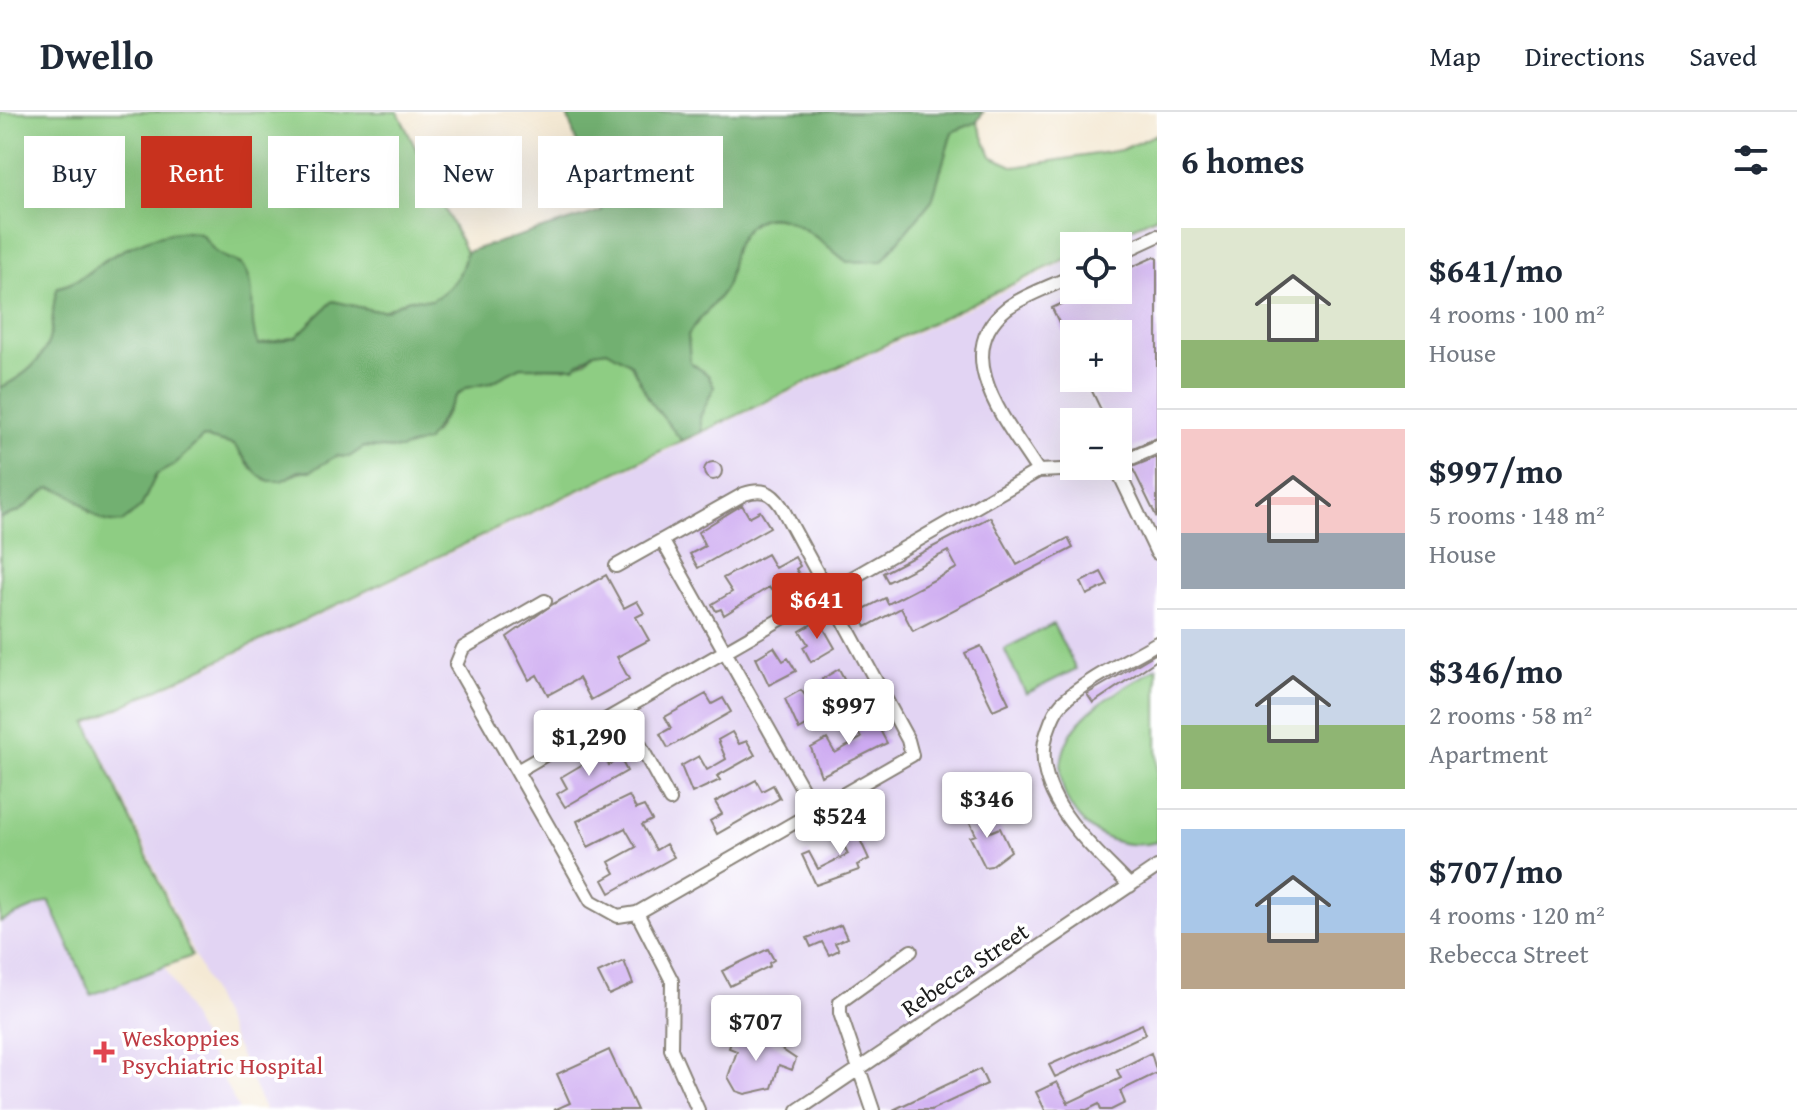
<!DOCTYPE html>
<meta charset="utf-8">
<style>
:root{--surface:#fff;--page:#f6f6f7;--text:#1f2937;--muted:#747a83;--line:#e0e1e3;--accent:#c8321e}
body{margin:0;font-family:"Gentium Book Plus",serif;background:var(--page);color:var(--text);height:100vh;display:flex;flex-direction:column;font-size:30px;white-space:nowrap}
*{box-sizing:border-box;margin:0}
p{font-size:26px;color:var(--muted)}
.icon{flex:none;width:44px;height:44px;fill:none;stroke:currentColor;stroke-width:2;stroke-linecap:round;stroke-linejoin:round}
.map{position:relative;flex:1;overflow:hidden}
.drawer{display:flex;flex-direction:column;background:var(--surface);width:640px}
.drawer>*{flex:none}
.hud{position:absolute;left:24px;top:24px;width:760px;height:72px;display:flex;gap:16px}
.fabs{position:absolute;left:1060px;top:120px;display:grid;gap:16px}
.fabs a{display:grid;place-items:center;width:72px;height:72px;border-radius:0px;background:var(--surface);box-shadow:0 8px 32px #0002;font-size:40px}
.price{position:absolute;translate:-50% -68px;padding:0 18px;border-radius:8px;background:#fff;color:#222;font-size:26px;line-height:52px;filter:drop-shadow(0 2px 4px #0008)}
.price::after{content:'';position:absolute;left:50%;top:48px;width:24px;height:18px;margin-left:-12px;background:inherit;clip-path:polygon(0 0,100% 0,50% 100%)}
.price.selected{background:var(--accent);color:#fff}
ul{padding:0;list-style:none}
li{display:flex;align-items:center;gap:24px;height:200px;padding:0 24px}
li+li{border-top:2px solid var(--line)}
li span{display:grid;place-items:center;flex:none;width:224px;height:160px;border-radius:0px;color:#555}
li>.icon{margin-inline-start:auto}
span .icon{width:96px;height:96px;fill:#fffc;stroke-width:1}
li b{font-size:34px}
h2{display:flex;justify-content:space-between;align-items:center;height:96px;padding:0 24px;font-size:34px}
.tag{padding:0 28px;border-radius:0px;background:var(--surface);box-shadow:0 8px 32px #0002;font-size:28px;line-height:72px}
.tag.selected{background:var(--accent);color:#fff}
header{display:flex;align-items:center;gap:48px;box-sizing:border-box;height:112px;padding:0 40px;background:var(--surface);border-bottom:2px solid var(--line)}
header strong{font-size:38px}
nav{display:flex;gap:44px;margin-inline-start:auto;font-size:28px}
main{display:flex;flex:1;min-height:0}
.map>svg:first-child{display:block}
</style>
<header>
<strong>Dwello</strong>
<nav><a>Map</a><a>Directions</a><a>Saved</a></nav>
</header>
<main>
<div class="map">
<svg width="1157" height="998" viewBox="0 0 1157 998">
<rect width="100%" height="100%" fill="#fff"/>
<filter id="ink" filterUnits="userSpaceOnUse"><feTurbulence type="fractalNoise" baseFrequency=".0125" numOctaves="2"/><feDisplacementMap in="SourceGraphic" scale="16" xChannelSelector="R" yChannelSelector="G"/><feConvolveMatrix kernelMatrix="1 2 1 2 8 2 1 2 1" color-interpolation-filters="sRGB"/></filter>
<filter id="wash" filterUnits="userSpaceOnUse"><feTurbulence type="fractalNoise" baseFrequency=".006" numOctaves="4" result="noise"/><feDisplacementMap in="SourceGraphic" scale="32" xChannelSelector="R" yChannelSelector="G"/><feGaussianBlur stdDeviation="1.8" result="paint"/><feColorMatrix in="noise" values="0 0 0 0 0 0 0 0 0 0 0 0 0 0 0 0 0 1.4 0 .05"/><feComposite in="paint" operator="in"/></filter>
<g filter="url(#wash)">
<rect width="100%" height="100%" fill="#f4e9d4"/>
<!-- built -->
<path fill="#e2d4f3" fill-rule="evenodd" d="M1157 106V998H265L89 612 1074 146V178H1118V134H1098ZM1074 222H1118V266H1074ZM1074 310H1118V354H1074Z
M49 789 91 883 165 855 239 998H0V810Z"/>
<!-- green -->
<path fill="#8ecd83" stroke="#557450" stroke-width="2" d="M0 0H398L466 140C462 164 452 176 432 189L409 187 386 198H372L333 189 296 225 257 233 251 216 241 152 215 141 199 121C173 118 136 133 113 144 90 155 85 169 58 175 52 190 54 204 51 220 46 248 24 264 0 276Z
M977 10 991 44 1015 55 1121 38 1157 22V104L1093 134H1074V143L702 320 700 305 714 275 708 263 690 250 688 223C698 206 717 192 726 174 732 161 730 145 737 132 765 74 815 125 847 150L932 88 952 20Z
M607 238 631 252 650 289 682 329 87 611 192 844 91 883 49 789 0 810V406L18 400 49 376 73 381 90 401 141 395 156 363 174 353 203 325 234 333 252 357 281 369 336 344 349 345 364 335 391 337 434 322 456 284 466 276 490 271 521 255 565 256 586 249 594 240Z
M1053 512 1076 557 1026 582 1004 537Z
M1157 555V730C1094 746 1037 682 1071 622 1088 592 1129 574 1157 555Z"/>
<!-- forest -->
<path fill="#72b071" stroke="#476646" stroke-width="2" d="M566 0H983L977 10 952 20 932 88 882 149 847 150C815 125 765 74 737 132 730 145 732 161 726 174 717 192 698 206 688 223L690 250 708 263 714 275 700 305 702 320 682 329 650 289 631 252 607 238 594 240 574 255H521L490 271 466 276 456 284 427 329 400 337 364 335 349 345 336 344 311 359H299L281 369H269L258 363 234 333 203 325 174 353 156 363 141 395 122 410C85 414 89 381 49 376L18 400 0 406V276C24 264 46 248 51 220 54 204 52 190 58 175 85 169 90 156 112 144 136 131 175 112 202 123 208 129 212 138 219 142 227 148 240 148 246 158 258 181 247 207 258 233L296 225 333 189 372 198H386L409 187 432 188C452 176 462 164 466 140L601 99Z"/>
<g id="blocks">
<!-- building -->
<path fill="#cdaaf1" d="M1154 145 1157 146V326L1121 341 1118 310H1090L1104 304 1091 277 1118 266V214L1100 222H1074V242L1052 196 1090 178H1118V161Z
M1157 345V406L1132 355Z
M704 359a9 9 0 1 1 18 0a9 9 0 1 1-18 0Z
M742 393 749 405 760 399 770 415 698 456 690 442 705 434 698 420Z
M990 405 1017 453 1068 426 1073 436 913 519 901 496 866 515 858 500 885 486 888 492 957 456 948 439 888 470 883 461Z
M767 442 775 456 795 445 800 454 796 457 799 462 771 478 769 475 724 503 721 497 716 499 712 492 732 480 723 466Z
M1101 460 1108 473 1087 483 1081 470Z
M606 463 624 496 637 489 644 501 636 505 649 528 617 545 629 567 591 588 579 566 548 583 537 563 529 568 507 525 553 492Z
M819 508 835 536 811 550 803 535 808 532 800 519Z
M981 534 1009 591 993 598 965 541Z
M774 535 783 549 788 546 796 559 769 573 756 546Z
M1157 541V548L1093 591 1087 582Z
M839 557 847 572 853 568 862 583 838 596 822 567Z
M801 578 822 605 799 618 785 587Z
M706 582 712 592 723 586 731 600 668 636 660 622 671 616 665 605Z
M872 603 887 631 821 664 811 636 827 627 835 641 861 626 854 613Z
M618 612 623 621 597 635 592 627Z
M732 620 739 632 747 629 755 643 717 664 720 668 692 681 681 654 699 644 707 658 726 647 718 628Z
M602 641 609 653 620 646 627 659 565 695 557 682 567 676 561 665Z
M756 668 762 679 773 673 780 686 717 722 710 709 722 702 715 690Z
M629 684 636 697 644 694 652 708 642 713 656 738 666 732 674 745 610 781 603 768 615 761 609 750 636 735 625 716 588 735 577 709Z
M974 692 988 721 1000 716 1011 739 991 754 985 755 970 725 976 723 964 698Z
M851 708 869 747 857 753 859 758 816 773 802 743 809 740 818 757 848 742 837 719 841 717 839 713Z
M841 813 847 826 835 831 839 838 829 843 822 830 811 835 807 826Z
M768 837 774 848 769 851 770 854 730 874 722 859Z
M624 849 633 872 609 883 598 861Z
M1142 912 1146 922 1055 965 1049 953Z
M759 922 796 947 792 958 779 953 772 976 745 982 736 979 728 965 737 939 729 936 733 924Z
M609 938 637 998H554L570 991 557 962Z
M1151 941 1157 961 1120 979 1125 991 1111 998H1101L1099 992 1087 998H1045L1036 980 1057 970 1068 991 1121 966 1117 958Z
M980 957 987 972 931 998H893Z"/>
</g>
</g>
<g filter="url(#ink)">
<use href="#blocks" fill-opacity="0" stroke="#888278" stroke-width="2"/>
<g fill="none" stroke-linecap="round" stroke-linejoin="round">
<defs>
<path id="minor" d="M1118 142 1157 124
M1116 355 1157 441
M1038 359C1010 314 947 243 1007 196 1026 182 1053 174 1074 163
M662 428 815 699
M545 489 463 536 456 553 591 789 618 804 637 801 912 643 908 628 781 394C771 379 761 376 744 382L616 454
M622 600 670 688
M517 659 1038 359 1108 356 1157 335
M1130 774C1092 734 1026 680 1048 618 1051 609 1055 598 1062 591 1085 568 1129 548 1157 531
M637 801 672 869 671 937 698 998
M798 998 1157 755
M873 998 840 901V890L911 839"/>
</defs>
<!-- minor casing -->
<use href="#minor" stroke="#888278" stroke-width="16"/>
<!-- minor -->
<use href="#minor" stroke="#fff" stroke-width="12"/>
</g>
</g>
<!-- markers -->
<path fill="#e0444e" stroke="#fff" stroke-width="3" d="M100 928h8v8h8v8h-8v8h-8v-8h-8v-8h8z"/>
<g text-anchor="middle" stroke-width="7" stroke-linejoin="round" paint-order="stroke">
<!-- street labels -->
<g font-size="24" fill="#1c1c1c" stroke="#fff">
<text transform="translate(965 858) rotate(-34)" y="8">Rebecca Street</text>
</g>
<!-- health labels -->
<g font-size="24" fill="#be3a42" stroke="#fff" text-anchor="start">
<text x="122" y="934">Weskoppies<tspan x="122" dy="28">Psychiatric Hospital</tspan></text>
</g>
</g>
</svg>
<div class="fabs">
<a><svg class="icon" aria-label="locate" viewBox="0 0 24 24"><circle cx="12" cy="12" r="6"/><path d="M12 2v4M12 18v4M2 12h4M18 12h4"/></svg></a>
<a>+</a>
<a>−</a>
</div>
<b class="price selected" style="left:817px;top:529px">$641</b>
<b class="price" style="left:849px;top:635px">$997</b>
<b class="price" style="left:589px;top:666px">$1,290</b>
<b class="price" style="left:987px;top:728px">$346</b>
<b class="price" style="left:840px;top:745px">$524</b>
<b class="price" style="left:756px;top:951px">$707</b>
<div class="hud">
<a class="tag">Buy</a>
<a class="tag selected">Rent</a>
<a class="tag">Filters</a>
<a class="tag">New</a>
<a class="tag">Apartment</a>
</div>
</div>
<section class="drawer">
<h2>6 homes<svg class="icon" aria-label="filters" viewBox="0 0 24 24"><path d="M4 7h16M4 17h16"/><circle cx="9" cy="7" r="2"/><circle cx="15" cy="17" r="2"/></svg></h2>
<ul>
<li><span style="background:linear-gradient(#dfe7d0 70%,#8fb573 0)"><svg class="icon" aria-label="home" viewBox="0 0 24 24"><path d="M3 11l9-7 9 7M6 9v11h12V9"/></svg></span><div><b>$641/mo</b><p>4 rooms · 100 m²</p><p>House</p></div></li>
<li><span style="background:linear-gradient(#f6c9c9 65%,#9aa5b1 0)"><svg class="icon" aria-label="home" viewBox="0 0 24 24"><path d="M3 11l9-7 9 7M6 9v11h12V9"/></svg></span><div><b>$997/mo</b><p>5 rooms · 148 m²</p><p>House</p></div></li>
<li><span style="background:linear-gradient(#c9d6e8 60%,#8fb573 0)"><svg class="icon" aria-label="home" viewBox="0 0 24 24"><path d="M3 11l9-7 9 7M6 9v11h12V9"/></svg></span><div><b>$346/mo</b><p>2 rooms · 58 m²</p><p>Apartment</p></div></li>
<li><span style="background:linear-gradient(#a9c7e8 65%,#b9a48a 0)"><svg class="icon" aria-label="home" viewBox="0 0 24 24"><path d="M3 11l9-7 9 7M6 9v11h12V9"/></svg></span><div><b>$707/mo</b><p>4 rooms · 120 m²</p><p>Rebecca Street</p></div></li>
</ul>
</section>
</main>
